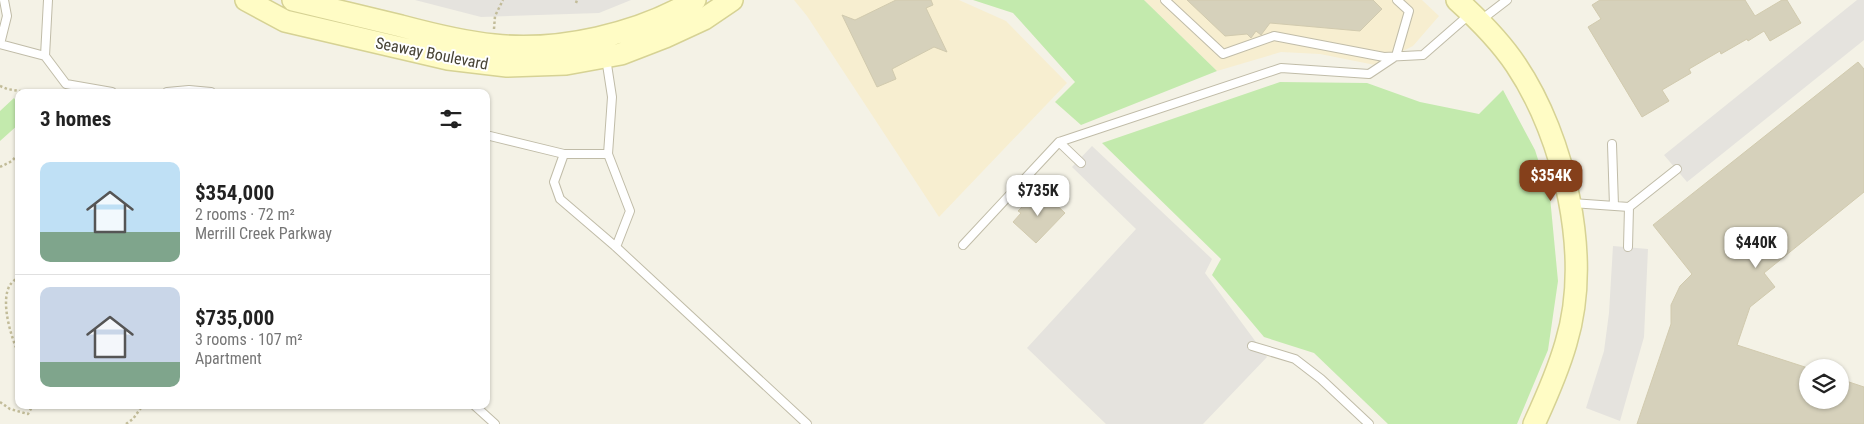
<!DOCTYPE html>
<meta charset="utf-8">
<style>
:root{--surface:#fff;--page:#f6f6f6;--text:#222;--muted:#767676;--line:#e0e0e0;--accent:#85401b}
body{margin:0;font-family:"Roboto Condensed",sans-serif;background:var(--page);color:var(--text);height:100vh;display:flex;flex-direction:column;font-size:19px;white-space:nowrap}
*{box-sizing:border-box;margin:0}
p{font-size:16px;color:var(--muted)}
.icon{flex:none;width:28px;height:28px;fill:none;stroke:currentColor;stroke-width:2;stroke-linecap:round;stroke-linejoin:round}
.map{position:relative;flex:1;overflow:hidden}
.sheet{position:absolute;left:15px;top:89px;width:475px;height:320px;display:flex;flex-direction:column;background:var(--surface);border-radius:10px;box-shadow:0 1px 4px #0004}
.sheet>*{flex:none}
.tools{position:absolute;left:1799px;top:359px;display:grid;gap:10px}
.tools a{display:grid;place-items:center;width:50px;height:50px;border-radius:50%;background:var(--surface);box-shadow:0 1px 4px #0004;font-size:25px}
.price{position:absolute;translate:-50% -42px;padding:0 11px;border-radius:10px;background:#fff;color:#222;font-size:16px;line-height:32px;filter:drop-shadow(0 1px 2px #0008)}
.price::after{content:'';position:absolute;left:50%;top:30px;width:15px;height:11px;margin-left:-8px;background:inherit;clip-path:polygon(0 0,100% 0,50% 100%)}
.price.current{background:var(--accent);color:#fff}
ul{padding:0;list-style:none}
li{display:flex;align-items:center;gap:15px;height:125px;padding:0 25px}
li+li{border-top:1px solid var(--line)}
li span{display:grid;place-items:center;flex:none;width:140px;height:100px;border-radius:10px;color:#555}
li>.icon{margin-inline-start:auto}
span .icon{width:60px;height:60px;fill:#fffc;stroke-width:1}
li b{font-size:21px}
h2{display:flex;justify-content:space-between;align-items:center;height:60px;padding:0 25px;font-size:21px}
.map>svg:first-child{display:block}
</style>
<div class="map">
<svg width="1864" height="424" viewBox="0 0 1864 424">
<rect width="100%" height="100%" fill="#f4f2e6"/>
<!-- commercial -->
<path fill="#f7eed0" d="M794 0H959L1006 21 1067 83 939 217 807 16Z
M1144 0H1422L1439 16 1413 46 1375 65 1320 54 1281 52 1217 71Z"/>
<!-- green -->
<path fill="#c3eaad" d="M973 0H1144L1217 71 1081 125 1055 102 1075 82 1013 13Z
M1280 82 1367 83 1420 102 1479 114 1503 90 1535 150 1550 197 1558 281 1548 350 1517 424H1388L1314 353 1264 337 1212 275 1221 259 1102 143Z
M14 98 19 105V124L0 141V111Z"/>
<!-- parking -->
<path fill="#e5e3de" d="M415 0H631L599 13 481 17Z
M1857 0H1864V40L1687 182 1664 155Z
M1092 146 1212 259 1205 273 1267 357 1203 424H1106L1027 348 1136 229 1072 167Z
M1613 246 1648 249 1644 337 1620 421 1586 408 1604 351 1609 313Z"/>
<!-- building -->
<path fill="#d6d1bb" stroke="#d1caae" d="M896 0H931L933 5 926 8 947 52 934 47 892 69 896 79 877 87 842 15 855 20Z
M1187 0H1373L1382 9 1360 31 1270 23 1261 35 1256 31 1251 38 1247 34 1225 36Z
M1600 0H1745L1755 16 1782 0H1787L1801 23 1770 41 1764 31 1748 41 1747 39 1721 54 1720 51 1689 69 1691 73 1662 90 1669 101 1642 117 1588 27 1601 19 1592 5Z
M1858 62 1864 69V192L1764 273 1775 287 1750 307 1737 345 1808 368V400H1840V379L1864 387V424H1637L1671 324V305L1680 286 1692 274 1653 225Z
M1037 192 1045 200 1048 197 1065 213 1036 243 1013 222 1021 213 1018 211Z"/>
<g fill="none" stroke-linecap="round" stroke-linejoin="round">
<defs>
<path id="lane" d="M48 0 45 56 66 84 112 92
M1165 0 1223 54 1274 36 1384 57 1423 55 1470 14
M1481 20 1507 0
M0 44 45 56
M0 44 7 16 4 0
M606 58 612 97 608 154H564L554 182 560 199 616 247 807 424
M167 92 189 90 211 92
M486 135 564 154
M1059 142 1081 163
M1612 144 1614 206
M608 154 630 211 616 247
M1572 203 1629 207
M963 245 1059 142 1281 68 1369 74 1396 56 1409 11 1397 0
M1628 247 1629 207 1677 169
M1252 346 1295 359 1321 379 1369 424
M474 405 495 424"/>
<path id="secondary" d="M246 0 285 21 448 59 507 66 566 64 621 54 665 37 704 19 732 0
M293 0C329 9 365 17 401 26 431 34 462 42 494 45 558 52 639 34 695 0
M1457 0C1478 19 1500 41 1516 65 1565 138 1592 257 1566 343 1558 371 1546 398 1534 424"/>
</defs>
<!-- lane casing -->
<use href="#lane" stroke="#c0bca8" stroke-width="10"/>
<!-- secondary casing -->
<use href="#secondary" stroke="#d6d294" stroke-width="24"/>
<!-- path -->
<path stroke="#c2bc99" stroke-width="2.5" stroke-dasharray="2.5 2.5" stroke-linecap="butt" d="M576 3 577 0
M494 29 495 16 503 0
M0 86 7 89 26 92
M0 167 12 161 19 153
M19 276C16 279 12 282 10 285 0 301 11 338 19 354
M0 402 10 409 28 414 33 405
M126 424 133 419 143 405"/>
<!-- lane -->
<use href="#lane" stroke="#fff" stroke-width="8"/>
<!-- secondary -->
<use href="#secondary" stroke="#fffcc5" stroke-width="21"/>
</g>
<g text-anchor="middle" stroke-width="4" stroke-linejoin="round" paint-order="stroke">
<!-- street labels -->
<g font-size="16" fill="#474335" stroke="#fff">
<text transform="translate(432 53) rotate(11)" y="6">Seaway Boulevard</text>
</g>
</g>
</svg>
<div class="tools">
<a><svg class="icon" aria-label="layers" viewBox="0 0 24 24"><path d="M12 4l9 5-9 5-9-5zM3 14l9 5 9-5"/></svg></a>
</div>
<b class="price current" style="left:1551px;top:202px">$354K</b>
<b class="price" style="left:1038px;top:217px">$735K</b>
<b class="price" style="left:1756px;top:269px">$440K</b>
<section class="sheet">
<h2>3 homes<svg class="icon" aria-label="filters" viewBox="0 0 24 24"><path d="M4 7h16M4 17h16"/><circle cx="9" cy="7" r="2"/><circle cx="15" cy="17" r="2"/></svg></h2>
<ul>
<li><span style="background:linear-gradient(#bfe0f5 70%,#7fa58c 0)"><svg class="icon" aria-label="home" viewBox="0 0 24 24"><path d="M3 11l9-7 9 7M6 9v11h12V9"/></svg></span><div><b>$354,000</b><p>2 rooms · 72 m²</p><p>Merrill Creek Parkway</p></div></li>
<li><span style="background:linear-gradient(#c9d6e8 75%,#7fa58c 0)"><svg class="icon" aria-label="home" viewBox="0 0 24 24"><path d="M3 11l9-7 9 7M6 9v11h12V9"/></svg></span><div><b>$735,000</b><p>3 rooms · 107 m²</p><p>Apartment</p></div></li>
</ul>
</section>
</div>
